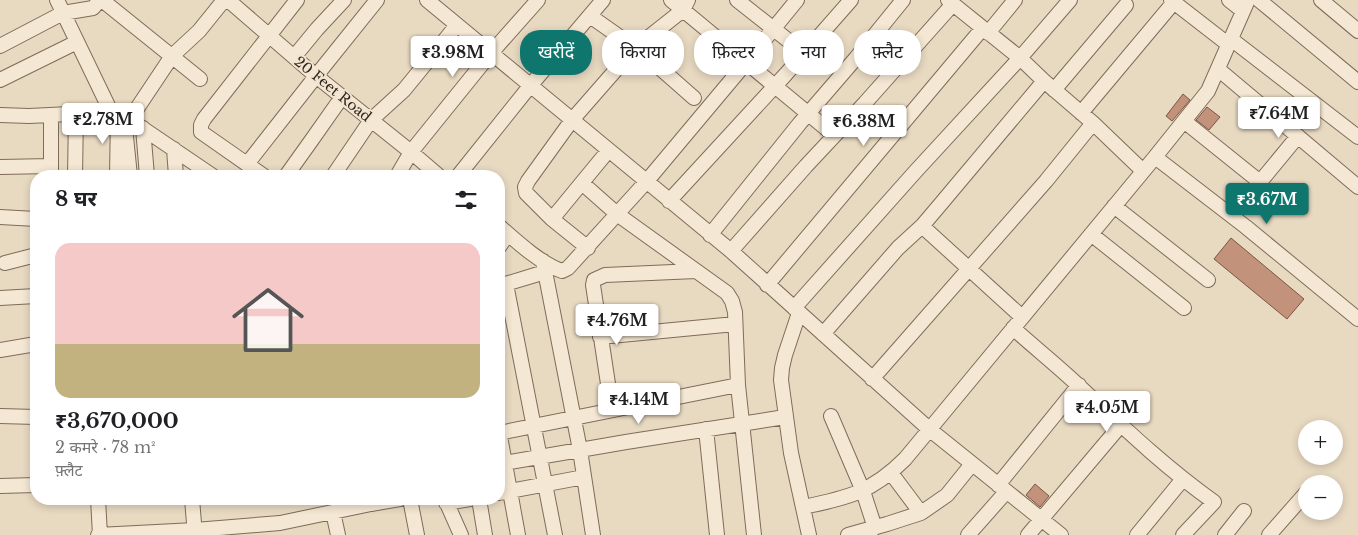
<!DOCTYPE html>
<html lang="hi">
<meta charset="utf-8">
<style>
:root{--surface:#fff;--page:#f2f2f2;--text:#202124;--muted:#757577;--line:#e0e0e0;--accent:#0f766e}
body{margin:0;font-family:"Libre Baskerville","Noto Sans Devanagari",serif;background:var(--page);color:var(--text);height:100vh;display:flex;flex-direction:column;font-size:19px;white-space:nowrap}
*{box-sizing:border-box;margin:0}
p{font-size:16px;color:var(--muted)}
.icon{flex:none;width:28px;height:28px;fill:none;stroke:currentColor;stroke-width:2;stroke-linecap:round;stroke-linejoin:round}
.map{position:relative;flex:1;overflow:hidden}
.panel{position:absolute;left:30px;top:170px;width:475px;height:335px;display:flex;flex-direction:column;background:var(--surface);border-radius:20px;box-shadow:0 2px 8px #0003}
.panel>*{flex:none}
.banner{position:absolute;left:520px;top:30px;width:475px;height:45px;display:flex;gap:10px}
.buttons{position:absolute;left:1298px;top:420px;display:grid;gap:10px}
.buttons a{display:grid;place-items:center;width:45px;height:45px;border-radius:50%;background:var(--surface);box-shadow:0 2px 8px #0003;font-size:25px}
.price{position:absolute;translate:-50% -42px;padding:0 11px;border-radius:5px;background:#fff;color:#222;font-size:16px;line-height:32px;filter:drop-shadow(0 1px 2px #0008)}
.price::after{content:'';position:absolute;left:50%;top:30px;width:15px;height:11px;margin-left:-8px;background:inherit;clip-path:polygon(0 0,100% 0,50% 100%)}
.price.current{background:var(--accent);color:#fff}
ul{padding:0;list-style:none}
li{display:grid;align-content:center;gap:10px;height:265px;padding:0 25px}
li+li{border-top:1px solid var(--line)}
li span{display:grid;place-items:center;height:155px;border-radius:15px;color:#555}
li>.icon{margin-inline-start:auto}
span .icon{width:90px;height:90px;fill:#fffc;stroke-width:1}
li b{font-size:21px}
h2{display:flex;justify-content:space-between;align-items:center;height:60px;padding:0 25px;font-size:21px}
.pill{padding:0 18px;border-radius:20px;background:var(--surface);box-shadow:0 2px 8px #0003;font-size:18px;line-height:45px}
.pill.current{background:var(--accent);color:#fff}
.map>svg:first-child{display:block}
</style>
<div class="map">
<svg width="1358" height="535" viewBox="0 0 1358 535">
<rect width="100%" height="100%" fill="#e8d9c1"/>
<!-- building -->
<path fill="#c3927b" stroke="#7c5543" d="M1183 94 1190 100 1172 121 1166 116Z
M1207 107 1220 117 1209 130 1196 120Z
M1231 238 1304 299 1287 319 1214 259Z
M1035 484 1049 496 1040 507 1026 495Z"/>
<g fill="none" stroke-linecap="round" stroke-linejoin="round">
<defs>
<path id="street" d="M57 0 111 112
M102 0 200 79
M228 0 316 76 411 152 439 176
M427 0 731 251 929 429 1061 535
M671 0 834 135
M737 0 804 53
M948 0 1020 58 1044 81 1093 123 1143 171
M1171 0 1229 45
M1229 0 1243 11
M1259 0 1358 82
M1321 0 1358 31
M590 16 644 54 694 98
M988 33 1015 0
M1231 39 1358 137
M0 46 63 13 93 8 100 0
M294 57 317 29 344 0
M1218 69 1358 187
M0 80 77 42
M1054 90 1126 5
M1081 113 1174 2
M0 115 29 116 111 112 123 115 213 176
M1184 121 1260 182 1298 136
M124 124 130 119 172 56 199 31 224 0
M125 127 130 176
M143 128 147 176
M174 149 176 176
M1155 157 1246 227 1358 319
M247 164 316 76 377 0
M0 167 51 166
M51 176V115
M75 176 76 114
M117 176 118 114
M264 176 201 132V125L204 119 297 0
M286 176 311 141 342 97
M333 176 371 120 404 90 457 25
M397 176 411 152 491 53 538 0
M458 176 530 86 603 0
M582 183 617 214 727 293 732 301 735 312 738 385 754 535
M669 201 786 74 851 0
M1114 206 1208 280
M0 217 36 219
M552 219 608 151
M499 226C516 241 541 264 562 271L568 268 646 182 739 71 797 0
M922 226 1022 317
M1091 234 1184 308
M710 235 800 123 856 58 903 0
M499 247 508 234
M588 248 552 219 526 193 525 187 528 181 572 120 635 48 683 10 688 0
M731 251 806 166 865 103 953 4
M543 261 580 450 593 535
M5 263 36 255
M506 284 555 535
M767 285 982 29
M499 286 545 272
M0 298 36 296
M794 308 915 172 1020 58 1070 0
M799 313 785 355 782 368 781 380 791 453 809 535
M1013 328C1035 348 1058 366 1080 387 1123 427 1166 468 1214 502L1183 535
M823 334 898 248 922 226 939 206 1044 81
M600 337 735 324
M0 350 36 344
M872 379 1046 181 1093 123
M612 410 593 285 594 280 605 275 696 271
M0 416 36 417
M831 416 863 491 875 528
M706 429 717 535
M499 431 518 535
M499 433 738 385
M499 464 626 442 785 417
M891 473 921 513 947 495 972 464
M998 485 1079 385
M0 486 36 485
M499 493 584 477
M98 499 100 535
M192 499 195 535
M410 499 417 535
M445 499 461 535
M479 499 485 535
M446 503 470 499
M803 507C848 498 872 492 905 459L1155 157 1208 91 1248 0
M333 512 338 535
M98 535 195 530 280 523 371 504 400 499
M848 535 887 524 921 513
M968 535 1006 492
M1028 535 1120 426
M1137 535 1183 479
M1225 535 1244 511
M1269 535 1306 493"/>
</defs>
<!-- street casing -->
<use href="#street" stroke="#806b5b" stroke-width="16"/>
<!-- street -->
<use href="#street" stroke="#f4e7d3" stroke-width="14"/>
</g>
<g text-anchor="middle" stroke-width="4" stroke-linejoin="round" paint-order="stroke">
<!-- street labels -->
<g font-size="14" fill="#31251d" stroke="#f1e4d0">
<text transform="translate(333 89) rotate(39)" y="5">20 Feet Road</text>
</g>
</g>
</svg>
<div class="buttons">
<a>+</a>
<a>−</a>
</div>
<b class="price" style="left:453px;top:78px">₹3.98M</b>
<b class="price" style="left:1279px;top:139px">₹7.64M</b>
<b class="price" style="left:103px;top:145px">₹2.78M</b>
<b class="price" style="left:864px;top:147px">₹6.38M</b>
<b class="price current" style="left:1267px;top:225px">₹3.67M</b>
<b class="price" style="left:617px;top:346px">₹4.76M</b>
<b class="price" style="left:639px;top:425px">₹4.14M</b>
<b class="price" style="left:1107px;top:433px">₹4.05M</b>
<div class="banner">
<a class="pill current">खरीदें</a>
<a class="pill">किराया</a>
<a class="pill">फ़िल्टर</a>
<a class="pill">नया</a>
<a class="pill">फ़्लैट</a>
</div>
<section class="panel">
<h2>8 घर<svg class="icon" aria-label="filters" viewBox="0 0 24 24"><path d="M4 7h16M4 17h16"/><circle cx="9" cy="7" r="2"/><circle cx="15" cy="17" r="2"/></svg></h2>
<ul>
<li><span style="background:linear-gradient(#f6c9c9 65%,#c2b280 0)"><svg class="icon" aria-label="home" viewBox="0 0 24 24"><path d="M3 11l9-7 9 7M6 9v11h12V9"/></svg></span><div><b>₹3,670,000</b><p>2 कमरे · 78 m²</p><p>फ़्लैट</p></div></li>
</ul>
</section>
</div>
